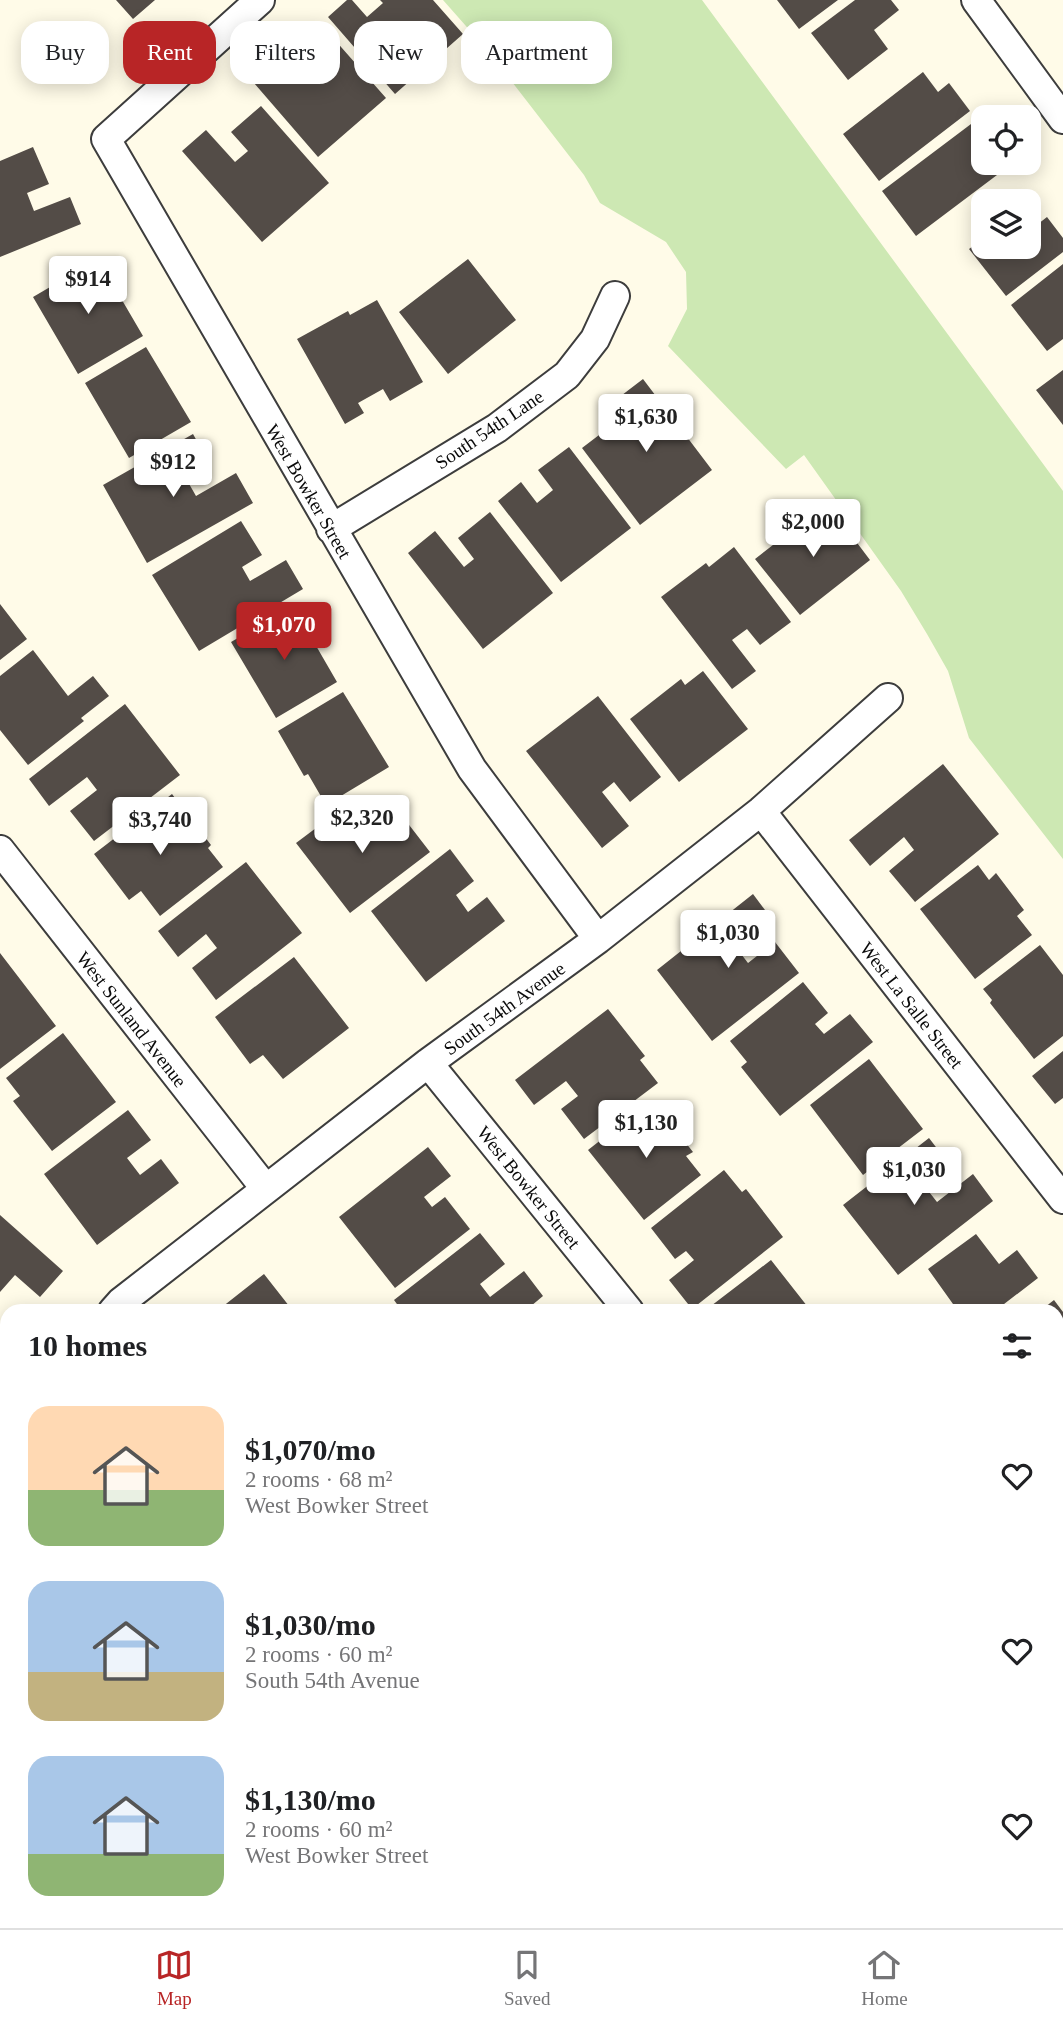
<!DOCTYPE html>
<meta charset="utf-8">
<style>
:root{--surface:#fff;--page:#f2f2f2;--text:#202124;--muted:#757577;--line:#e0e0e0;--accent:#b82526}
body{margin:0;font-family:"Times New Roman",serif;background:var(--page);color:var(--text);height:100vh;display:flex;flex-direction:column;font-size:26px;white-space:nowrap}
*{box-sizing:border-box;margin:0}
p{font-size:23px;color:var(--muted)}
.icon{flex:none;width:38px;height:38px;fill:none;stroke:currentColor;stroke-width:2;stroke-linecap:round;stroke-linejoin:round}
.map{position:relative;flex:1;overflow:hidden}
.details{position:absolute;left:0px;top:1304px;width:1064px;height:625px;display:flex;flex-direction:column;background:var(--surface);border-radius:21px 21px 0 0;box-shadow:0 4px 18px #0003}
.details>*{flex:none}
.hud{position:absolute;left:21px;top:21px;width:700px;height:63px;display:flex;gap:14px}
.buttons{position:absolute;left:971px;top:105px;display:grid;gap:14px}
.buttons a{display:grid;place-items:center;width:70px;height:70px;border-radius:14px;background:var(--surface);box-shadow:0 4px 18px #0003;font-size:35px}
.price{position:absolute;translate:-50% -60px;padding:0 16px;border-radius:7px;background:#fff;color:#222;font-size:23px;line-height:46px;filter:drop-shadow(0 2px 4px #0008)}
.price::after{content:'';position:absolute;left:50%;top:42px;width:21px;height:16px;margin-left:-10px;background:inherit;clip-path:polygon(0 0,100% 0,50% 100%)}
.price.active{background:var(--accent);color:#fff}
ul{padding:0;list-style:none}
li{display:flex;align-items:center;gap:21px;height:175px;padding:0 28px}
li span{display:grid;place-items:center;flex:none;width:196px;height:140px;border-radius:21px;color:#555}
li>.icon{margin-inline-start:auto}
span .icon{width:84px;height:84px;fill:#fffc;stroke-width:1}
li b{font-size:30px}
h2{display:flex;justify-content:space-between;align-items:center;height:84px;padding:0 28px;font-size:30px}
.tag{padding:0 24px;border-radius:21px;background:var(--surface);box-shadow:0 4px 18px #0003;font-size:24px;line-height:63px}
.tag.active{background:var(--accent);color:#fff}
.menu{display:flex;justify-content:space-around;align-items:center;height:98px;border-top:2px solid var(--line);background:var(--surface);font-size:19px;color:var(--muted)}
.menu a{display:grid;justify-items:center;gap:4px}
.menu .active{color:var(--accent)}
.map>svg:first-child{display:block}
</style>
<div class="map">
<svg width="1063" height="1928" viewBox="0 0 1063 1928">
<rect width="100%" height="100%" fill="#fffbe8"/>
<!-- green -->
<path fill="#cde8b3" d="M443 0H702L1063 491V859L969 738 948 671 927 634 901 591 804 455 786 469 668 346 687 309 686 272 666 242 600 203 584 175 488 51Z"/>
<!-- building -->
<path fill="#534c47" d="M116 0H155L133 19Z
M347 0H352L367 17 383 3 380 0H433L463 34 395 94 328 17Z
M777 0H838L799 29Z
M855 0H891L899 10 874 30 888 49 848 80 811 33Z
M334 39 386 98 318 157 254 83 283 58 295 72Z
M923 72 938 92 949 83 970 111 879 181 843 134Z
M261 106 329 183 262 242 182 151 206 130 235 162 248 151 231 132Z
M975 121 984 132V163H988L997 175 916 236 882 191Z
M33 147 49 184 27 193 34 211 70 197 81 224 0 257V161Z
M1047 217 1063 238V252L1006 296 969 249 984 238V247H1029V231Z
M98 259 143 336 78 374 33 297Z
M468 259 516 320 448 374 399 312Z
M1063 264V339L1047 351 1011 305Z
M377 300 423 382 390 401 383 389 358 403 364 413 345 424 297 339 348 311 350 315Z
M146 347 191 422 129 458 85 383Z
M1063 370V425L1036 390Z
M643 379 712 470 640 525 582 448 620 419 609 405Z
M193 434 212 468 188 482 196 496 236 473 253 503 147 563 103 485Z
M569 447 631 528 561 582 498 501 521 482 537 503 553 490 538 470Z
M827 503 870 560 800 615 755 559Z
M490 512 553 593 483 649 408 553 435 531 464 567 474 559 458 538Z
M241 521 262 555 242 567 250 581 286 560 303 589 199 651 152 575Z
M734 547 791 622 760 645 747 629 732 640 756 671 732 689 661 597 706 563 709 567Z
M0 604 27 639 0 660Z
M293 606 337 682 276 718 231 642Z
M33 650 68 696 93 676 109 696 81 718 84 721 28 765 0 730V676Z
M703 671 748 729 679 782 630 719 681 679 685 685Z
M343 692 389 767 326 805 308 774 304 776 278 731Z
M598 696 661 777 630 802 614 782 602 792 629 826 602 848 526 751Z
M125 704 180 775 94 841 70 811 97 790 87 777 49 806 29 779Z
M943 764 999 834 915 902 889 871 914 850 904 837 870 866 849 840Z
M172 794 211 845 208 848 223 867 160 916 141 891 129 900 94 854Z
M344 807 363 833 396 808 430 852 350 913 296 843Z
M450 849 474 881 456 895 468 912 487 897 505 921 426 982 371 911Z
M246 862 302 933 216 1000 192 968 217 948 206 934 178 957 158 931Z
M978 865 989 880 996 873 1024 910 1017 916 1032 935 975 979 920 909Z
M753 894 774 922 738 950 748 963 775 942 799 973 712 1041 657 970Z
M1040 945 1063 975V1036L1034 1059 990 1003 992 1000 983 989Z
M0 953 56 1026 0 1069Z
M294 957 349 1028 283 1079 263 1055 250 1064 215 1017Z
M803 982 828 1013 815 1024 824 1034 850 1014 873 1042 780 1116 741 1067 747 1062 730 1041Z
M608 1009 645 1056 640 1060 658 1083 584 1139 561 1109 578 1096 566 1081 534 1105 515 1080Z
M63 1033 116 1102 52 1151 13 1101 20 1096 6 1078Z
M1063 1051V1098L1055 1104 1032 1076Z
M869 1059 923 1129 863 1175 810 1105Z
M652 1100 693 1152 686 1156 701 1175 644 1220 588 1150Z
M128 1110 151 1140 127 1158 140 1175 161 1159 179 1183 97 1245 44 1174Z
M929 1138 952 1168 926 1188 937 1202 973 1174 993 1201 898 1275 843 1205Z
M428 1147 451 1176 424 1197 432 1207 445 1197 470 1229 395 1288 339 1217Z
M724 1170 742 1192 746 1189 783 1237 692 1309 669 1280 694 1260 686 1251 675 1259 651 1228Z
M0 1215 63 1271 40 1297 15 1275 0 1292Z
M480 1233 505 1264 480 1284 490 1297 524 1271 543 1296 525 1311H402L394 1300Z
M976 1234 999 1264 1017 1250 1038 1278 995 1311H958L928 1269Z
M771 1260 811 1311H708L707 1309Z
M264 1274 293 1311H217Z
M1054 1300 1063 1312V1404L1057 1409V1311H1040Z
M1063 1663V1721L1059 1716 1057 1718V1668Z
M1063 1729V1776L1057 1768V1734Z
M621 1922H716L717 1928H622Z
M900 1922H966V1928H900Z"/>
<g fill="none" stroke-linecap="round" stroke-linejoin="round">
<defs>
<path id="minor" d="M260 0 106 139 472 769 598 939
M976 0 1063 119
M331 529 497 428 567 375 595 339 615 296
M761 811 1063 1199
M0 850 265 1188
M428 1063 629 1311
M113 1311 121 1302 428 1063 598 939 761 811 888 698
M0 1485 7 1470
M1047 1925 1063 1920"/>
<path id="tertiary" d="M0 1867 7 1870
M119 1922 133 1928"/>
</defs>
<!-- minor casing -->
<use href="#minor" stroke="#3d3d3d" stroke-width="32"/>
<!-- tertiary casing -->
<use href="#tertiary" stroke="#3d3d3d" stroke-width="38"/>
<!-- minor -->
<use href="#minor" stroke="#fff" stroke-width="28"/>
<!-- tertiary -->
<use href="#tertiary" stroke="#fff" stroke-width="35"/>
</g>
<g text-anchor="middle" stroke-width="7" stroke-linejoin="round" paint-order="stroke">
<!-- street labels -->
<g font-size="19" fill="#0a0a0a" stroke="#fff">
<text transform="translate(489 429) rotate(-34)" y="7">South 54th Lane</text>
<text transform="translate(309 491) rotate(60)" y="7">West Bowker Street</text>
<text transform="translate(912 1005) rotate(52)" y="7">West La Salle Street</text>
<text transform="translate(504 1008) rotate(-36)" y="7">South 54th Avenue</text>
<text transform="translate(132 1019) rotate(52)" y="7">West Sunland Avenue</text>
<text transform="translate(529 1187) rotate(51)" y="7">West Bowker Street</text>
</g>
</g>
</svg>
<div class="buttons">
<a><svg class="icon" aria-label="locate" viewBox="0 0 24 24"><circle cx="12" cy="12" r="6"/><path d="M12 2v4M12 18v4M2 12h4M18 12h4"/></svg></a>
<a><svg class="icon" aria-label="layers" viewBox="0 0 24 24"><path d="M12 4l9 5-9 5-9-5zM3 14l9 5 9-5"/></svg></a>
</div>
<b class="price" style="left:88px;top:316px">$914</b>
<b class="price" style="left:646px;top:454px">$1,630</b>
<b class="price" style="left:173px;top:499px">$912</b>
<b class="price" style="left:813px;top:559px">$2,000</b>
<b class="price active" style="left:284px;top:662px">$1,070</b>
<b class="price" style="left:362px;top:855px">$2,320</b>
<b class="price" style="left:160px;top:857px">$3,740</b>
<b class="price" style="left:728px;top:970px">$1,030</b>
<b class="price" style="left:646px;top:1160px">$1,130</b>
<b class="price" style="left:914px;top:1207px">$1,030</b>
<div class="hud">
<a class="tag">Buy</a>
<a class="tag active">Rent</a>
<a class="tag">Filters</a>
<a class="tag">New</a>
<a class="tag">Apartment</a>
</div>
<section class="details">
<h2>10 homes<svg class="icon" aria-label="filters" viewBox="0 0 24 24"><path d="M4 7h16M4 17h16"/><circle cx="9" cy="7" r="2"/><circle cx="15" cy="17" r="2"/></svg></h2>
<ul>
<li><span style="background:linear-gradient(#ffd9b3 60%,#8fb573 0)"><svg class="icon" aria-label="home" viewBox="0 0 24 24"><path d="M3 11l9-7 9 7M6 9v11h12V9"/></svg></span><div><b>$1,070/mo</b><p>2 rooms · 68 m²</p><p>West Bowker Street</p></div><svg class="icon" aria-label="heart" viewBox="0 0 24 24"><path d="M12 20l-8-8c-3-5 5-10 8-4 3-6 11-1 8 4z"/></svg></li>
<li><span style="background:linear-gradient(#a9c7e8 65%,#c2b280 0)"><svg class="icon" aria-label="home" viewBox="0 0 24 24"><path d="M3 11l9-7 9 7M6 9v11h12V9"/></svg></span><div><b>$1,030/mo</b><p>2 rooms · 60 m²</p><p>South 54th Avenue</p></div><svg class="icon" aria-label="heart" viewBox="0 0 24 24"><path d="M12 20l-8-8c-3-5 5-10 8-4 3-6 11-1 8 4z"/></svg></li>
<li><span style="background:linear-gradient(#a9c7e8 70%,#8fb573 0)"><svg class="icon" aria-label="home" viewBox="0 0 24 24"><path d="M3 11l9-7 9 7M6 9v11h12V9"/></svg></span><div><b>$1,130/mo</b><p>2 rooms · 60 m²</p><p>West Bowker Street</p></div><svg class="icon" aria-label="heart" viewBox="0 0 24 24"><path d="M12 20l-8-8c-3-5 5-10 8-4 3-6 11-1 8 4z"/></svg></li>
</ul>
</section>
</div>
<nav class="menu">
<a class="active"><svg class="icon" aria-label="map" viewBox="0 0 24 24"><path d="M3 6l6-2 6 2 6-2v14l-6 2-6-2-6 2zM9 4v14M15 6v14"/></svg>Map</a>
<a><svg class="icon" aria-label="saved" viewBox="0 0 24 24"><path d="M7 4h10v16l-5-4-5 4z"/></svg>Saved</a>
<a><svg class="icon" aria-label="home" viewBox="0 0 24 24"><path d="M3 11l9-7 9 7M6 9v11h12V9"/></svg>Home</a>
</nav>
